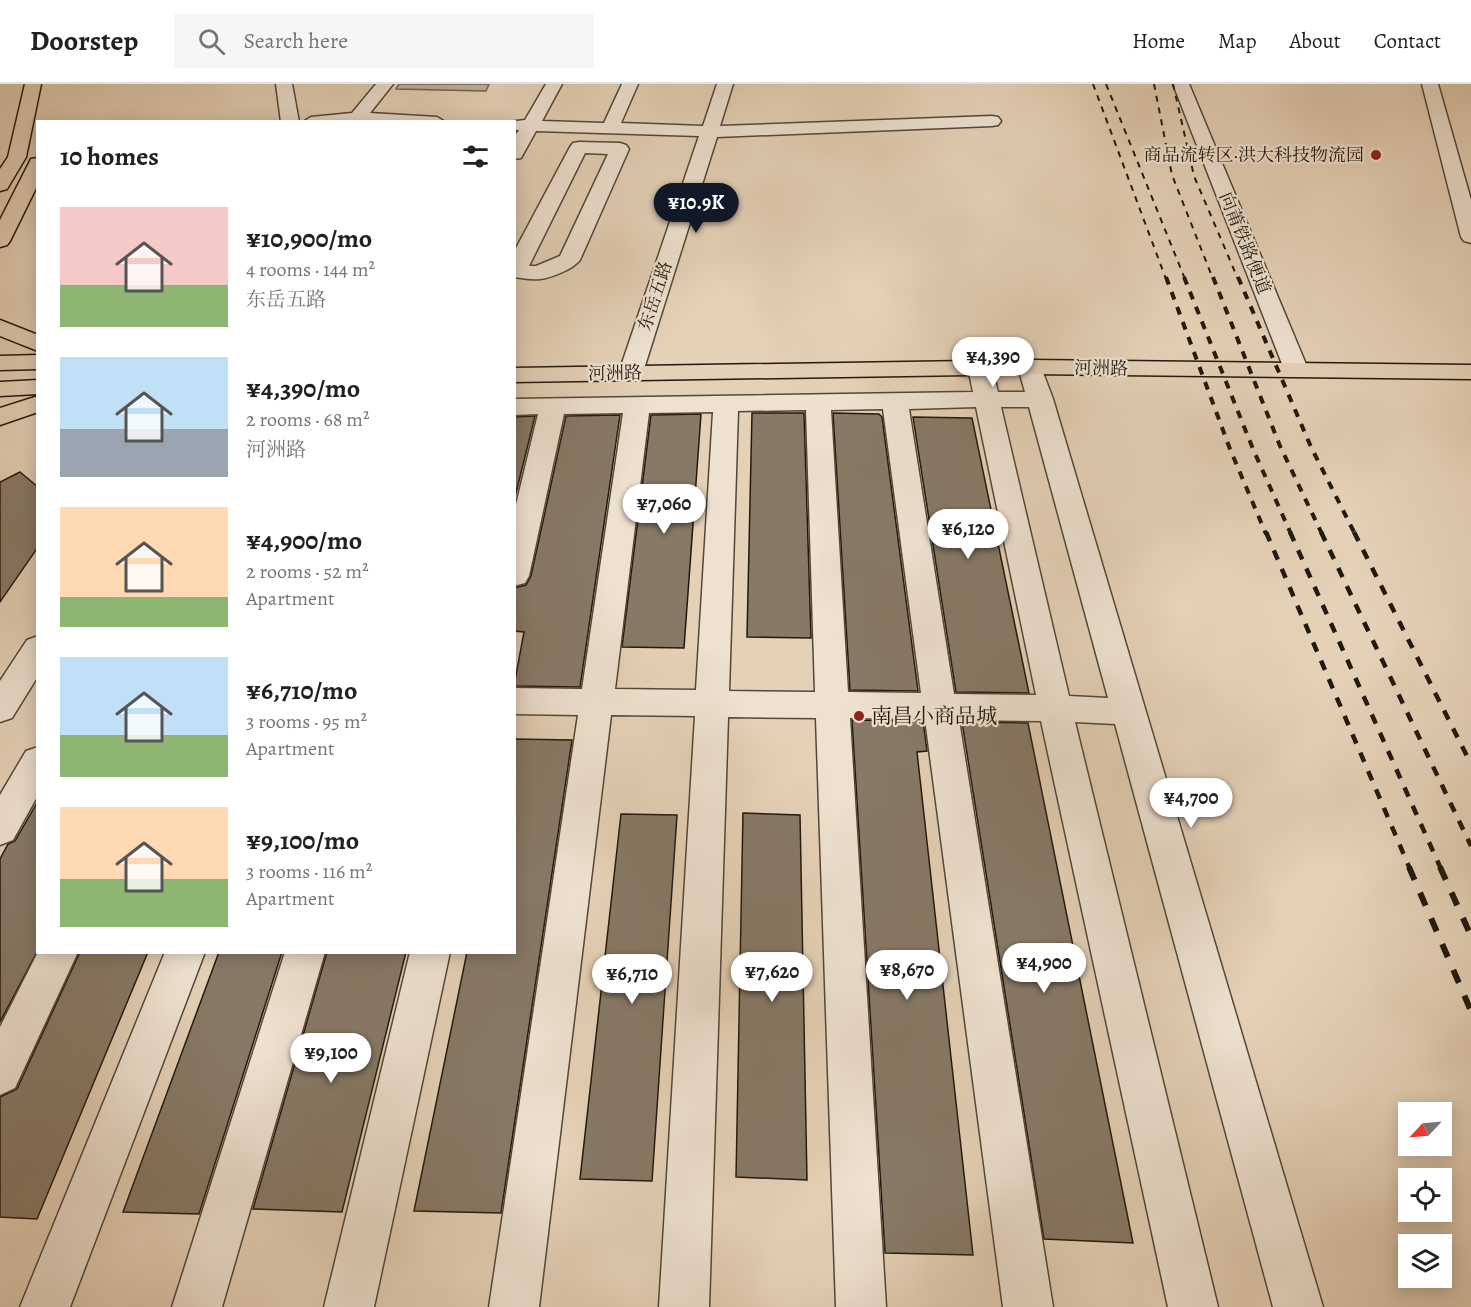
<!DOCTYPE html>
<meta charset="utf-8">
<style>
:root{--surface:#fff;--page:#f6f6f6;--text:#202124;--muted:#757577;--line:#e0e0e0;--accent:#111827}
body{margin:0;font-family:Alegreya,"Noto Serif SC",serif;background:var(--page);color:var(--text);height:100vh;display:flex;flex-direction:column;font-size:22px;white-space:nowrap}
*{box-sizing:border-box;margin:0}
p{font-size:20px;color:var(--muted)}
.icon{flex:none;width:33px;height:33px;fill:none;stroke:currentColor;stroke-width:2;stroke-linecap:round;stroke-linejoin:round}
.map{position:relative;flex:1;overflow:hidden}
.drawer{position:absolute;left:36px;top:36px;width:480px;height:834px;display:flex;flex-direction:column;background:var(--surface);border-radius:0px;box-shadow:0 3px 15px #0003}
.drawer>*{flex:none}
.needle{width:39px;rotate:244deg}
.buttons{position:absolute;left:1398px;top:1018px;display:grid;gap:12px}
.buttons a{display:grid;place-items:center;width:54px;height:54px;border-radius:0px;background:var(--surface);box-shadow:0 3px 15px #0003;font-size:30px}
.price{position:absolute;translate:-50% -51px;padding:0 14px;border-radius:21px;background:#fff;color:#222;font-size:20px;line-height:39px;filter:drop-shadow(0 2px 3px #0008)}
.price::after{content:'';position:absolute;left:50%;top:36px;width:18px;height:14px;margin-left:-9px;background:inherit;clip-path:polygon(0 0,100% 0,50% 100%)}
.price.on{background:var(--accent);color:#fff}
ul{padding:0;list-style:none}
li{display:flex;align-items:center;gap:18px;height:150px;padding:0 24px}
li span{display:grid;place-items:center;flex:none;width:168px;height:120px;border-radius:0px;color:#555}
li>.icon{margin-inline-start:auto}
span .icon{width:72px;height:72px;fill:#fffc;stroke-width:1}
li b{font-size:26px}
h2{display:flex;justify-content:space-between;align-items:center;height:72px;padding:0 24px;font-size:26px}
header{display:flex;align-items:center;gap:36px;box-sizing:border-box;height:84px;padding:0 30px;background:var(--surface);border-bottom:2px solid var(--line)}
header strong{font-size:28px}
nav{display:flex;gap:33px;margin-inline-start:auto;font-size:21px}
.search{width:420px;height:54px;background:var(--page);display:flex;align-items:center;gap:15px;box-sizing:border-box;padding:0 21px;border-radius:0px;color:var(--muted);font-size:22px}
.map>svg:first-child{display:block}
</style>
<header>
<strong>Doorstep</strong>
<div class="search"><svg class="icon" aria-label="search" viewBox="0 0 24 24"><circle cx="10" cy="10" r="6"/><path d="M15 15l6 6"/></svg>Search here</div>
<nav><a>Home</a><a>Map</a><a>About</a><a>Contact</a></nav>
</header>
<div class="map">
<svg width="1471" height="1223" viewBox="0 0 1471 1223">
<rect width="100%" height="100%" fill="#e5d1b7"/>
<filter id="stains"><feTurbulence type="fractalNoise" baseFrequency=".00333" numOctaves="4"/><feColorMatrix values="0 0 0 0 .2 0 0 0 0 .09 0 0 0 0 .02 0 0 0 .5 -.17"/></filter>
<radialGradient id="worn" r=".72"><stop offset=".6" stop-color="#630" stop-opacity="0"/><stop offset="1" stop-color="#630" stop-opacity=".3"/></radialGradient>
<!-- green -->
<path fill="#c4b29a" stroke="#726654" stroke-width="1.5" d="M399 0H489L486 7 396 5Z"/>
<!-- building -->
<path fill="#877966" stroke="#21190f" stroke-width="1.5" d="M752 329H804L811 554 747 553Z
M833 329 879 330 882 333 918 607 850 606Z
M701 330 684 564 622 563 651 331Z
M620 331 580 603 514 602 524 548 514 547V504L526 501 531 492 566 332Z
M535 332 514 417V333Z
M913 333 972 334 1029 609 956 608Z
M20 388 38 403V463L0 518V398Z
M852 636 923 637 927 667 917 668 973 1171 885 1169Z
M962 638 1028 639 1133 1159 1044 1155Z
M514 655 572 656 501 1129 414 1127 467 868H514Z
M38 717V866L0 938V775L8 760 15 757Z
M743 729 800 731 807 1096 736 1093Z
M621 730 677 731 652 1097 580 1095Z
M80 868H148L37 1135 0 1133V1013L17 1005Z
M219 868H282L199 1130 123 1128Z
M327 868H406L342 1128 253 1125Z"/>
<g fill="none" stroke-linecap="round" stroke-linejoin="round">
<defs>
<path id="minor" d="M276 0H292L299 38H281Z
M376 0H393L370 29 437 33 445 38H303L311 33 352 29Z
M546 0H562L542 37 604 39 622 0H638L621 39 703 42 717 0H733L720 42 992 32 998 33 1001 37 998 41 992 42 717 53 643 288 640 293 631 295 622 293 619 288 699 52 536 47 521 74 514 75V53L519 46H514V38H508L525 36Z
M1173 0H1189L1308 285 1305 290 1296 292 1287 290 1284 285Z
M1422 0H1438L1471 116V159L1464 157 1461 153Z
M579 58 620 59 626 61 629 65 580 176C573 185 551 194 540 195 532 196 522 194 514 193V168L570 63 573 59ZM585 69 608 70 560 172 536 182H529Z
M1030 276 1039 278 1053 315 1323 1223H1273L1115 640 1075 638 1218 1223H1168L1041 637 959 636 1053 1223H1003L925 635 850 634 886 1223H836L816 634 728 633 709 1223H659L695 632 611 631 539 1223H489L578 631 514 630V604L582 605 623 329 564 330 529 492 525 499 514 502V429L538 330 514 331V315L973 308 968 284 971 279 980 277 989 279 992 284 998 308H1025L1018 283 1021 278ZM976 323 1036 611 954 610 909 325ZM1001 323H1029L1108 614 1069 612ZM883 325 921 609 848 608 831 326ZM806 326 815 608 729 607 738 327ZM713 328 696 606 615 605 649 329Z
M38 552V592L12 634 0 638V597L27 556Z
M38 663V711L13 756 0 761V711L26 667Z
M38 868H78L15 1004 0 1011V943Z
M165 868H205L70 1223H20Z
M285 868H325L222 1223H172Z
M410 868H450L374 1223H324Z"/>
<path id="major" d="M25 0H41L26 73 7 105 0 107V85L8 73Z
M38 74V100L10 157 7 161 0 163V136L29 79 31 75Z
M0 236 38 251V267L0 252Z
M38 271V285L0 286V272Z
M1030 276 1471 281V295L1030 290 514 298V284Z
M38 296V310L0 312V298Z
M38 312V328L0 341V324Z"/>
</defs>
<!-- minor casing -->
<use href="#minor" stroke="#524739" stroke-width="3"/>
<!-- major casing -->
<use href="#major" stroke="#21190f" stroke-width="3"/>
<!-- minor -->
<use href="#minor" fill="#eee1d0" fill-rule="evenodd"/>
<!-- major -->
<use href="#major" fill="#e5d1b7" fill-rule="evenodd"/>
<!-- rail-far3 -->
<path stroke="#21190f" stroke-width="2" stroke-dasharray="6 6" stroke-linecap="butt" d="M1093 0 1166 195
M1106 0 1185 195
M1154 0 1172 91 1213 195
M1173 0 1194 92 1238 195"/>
<!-- rail-far2 -->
<path stroke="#21190f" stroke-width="4" stroke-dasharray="8 8" stroke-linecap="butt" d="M1166 193 1230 365 1266 450
M1184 193 1253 365 1291 450
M1213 193 1280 362 1322 450
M1238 193 1311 363 1355 450"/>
<!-- rail-far1 -->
<path stroke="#21190f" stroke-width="4.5" stroke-dasharray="10 10" stroke-linecap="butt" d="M1266 448 1410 785
M1290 448 1441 785
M1321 448 1471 762
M1354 448 1471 680"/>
<!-- rail -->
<path stroke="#21190f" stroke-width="6" stroke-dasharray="14 14" stroke-linecap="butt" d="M1409 783 1471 927
M1440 783 1471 852"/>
</g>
<!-- markers -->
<g fill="#8f2418" stroke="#eee1d0" stroke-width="2">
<circle cx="1376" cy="71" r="6"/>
<circle cx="859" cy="632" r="6"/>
</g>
<g text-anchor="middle" stroke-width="4.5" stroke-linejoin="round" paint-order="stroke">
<!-- far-poi labels -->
<g font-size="18" fill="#21190f" stroke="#eee1d0" text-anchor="end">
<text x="1364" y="77">商品流转区·洪大科技物流园</text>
</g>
<!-- far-street labels -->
<g font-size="18" fill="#21190f" stroke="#eee1d0">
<text transform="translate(1245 159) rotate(68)" y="6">向莆铁路便道</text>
<text transform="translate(655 212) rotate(-72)" y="6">东岳五路</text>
<text transform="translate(1101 284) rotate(1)" y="6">河洲路</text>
<text transform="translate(615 289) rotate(-1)" y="6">河洲路</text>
</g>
<!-- poi labels -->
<g font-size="21" fill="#21190f" stroke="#eee1d0" text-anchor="start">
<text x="871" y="639">南昌小商品城</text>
</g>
</g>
<rect width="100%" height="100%" filter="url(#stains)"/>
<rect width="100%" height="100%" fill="url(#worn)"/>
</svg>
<div class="buttons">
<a><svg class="needle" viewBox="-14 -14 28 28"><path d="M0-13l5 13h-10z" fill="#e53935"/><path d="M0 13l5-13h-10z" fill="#757577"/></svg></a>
<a><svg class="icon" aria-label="locate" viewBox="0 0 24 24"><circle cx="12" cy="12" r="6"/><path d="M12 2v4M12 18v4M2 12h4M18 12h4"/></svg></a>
<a><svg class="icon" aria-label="layers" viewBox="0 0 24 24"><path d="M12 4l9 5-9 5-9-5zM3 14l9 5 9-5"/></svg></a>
</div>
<b class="price on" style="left:696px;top:150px">¥10.9K</b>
<b class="price" style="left:993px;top:304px">¥4,390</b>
<b class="price" style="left:664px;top:451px">¥7,060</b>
<b class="price" style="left:968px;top:476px">¥6,120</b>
<b class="price" style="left:1191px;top:745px">¥4,700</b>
<b class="price" style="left:1044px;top:910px">¥4,900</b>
<b class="price" style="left:907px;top:917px">¥8,670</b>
<b class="price" style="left:772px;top:919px">¥7,620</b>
<b class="price" style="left:632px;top:921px">¥6,710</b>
<b class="price" style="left:331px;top:1000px">¥9,100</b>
<section class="drawer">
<h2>10 homes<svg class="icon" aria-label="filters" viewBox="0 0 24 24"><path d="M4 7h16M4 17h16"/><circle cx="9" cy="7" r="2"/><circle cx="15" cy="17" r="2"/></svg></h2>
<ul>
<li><span style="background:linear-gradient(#f6c9c9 65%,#8fb573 0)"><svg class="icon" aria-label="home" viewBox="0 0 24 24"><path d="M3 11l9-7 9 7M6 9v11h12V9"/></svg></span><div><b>¥10,900/mo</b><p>4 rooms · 144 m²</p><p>东岳五路</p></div></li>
<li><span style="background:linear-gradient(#bfe0f5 60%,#9aa5b1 0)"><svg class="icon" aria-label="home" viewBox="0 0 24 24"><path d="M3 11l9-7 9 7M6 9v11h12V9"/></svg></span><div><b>¥4,390/mo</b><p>2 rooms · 68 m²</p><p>河洲路</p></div></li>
<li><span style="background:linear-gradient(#ffd9b3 75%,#8fb573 0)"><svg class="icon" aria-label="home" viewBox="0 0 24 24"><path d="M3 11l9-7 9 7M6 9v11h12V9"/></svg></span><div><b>¥4,900/mo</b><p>2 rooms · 52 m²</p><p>Apartment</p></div></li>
<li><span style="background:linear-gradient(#bfe0f5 65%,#8fb573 0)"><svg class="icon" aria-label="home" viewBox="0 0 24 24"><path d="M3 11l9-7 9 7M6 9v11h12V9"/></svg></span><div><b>¥6,710/mo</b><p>3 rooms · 95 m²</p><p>Apartment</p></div></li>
<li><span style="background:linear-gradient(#ffd9b3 60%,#8fb573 0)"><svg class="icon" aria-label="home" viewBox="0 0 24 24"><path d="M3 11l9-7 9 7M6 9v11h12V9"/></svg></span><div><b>¥9,100/mo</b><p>3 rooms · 116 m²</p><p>Apartment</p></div></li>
</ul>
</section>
</div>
